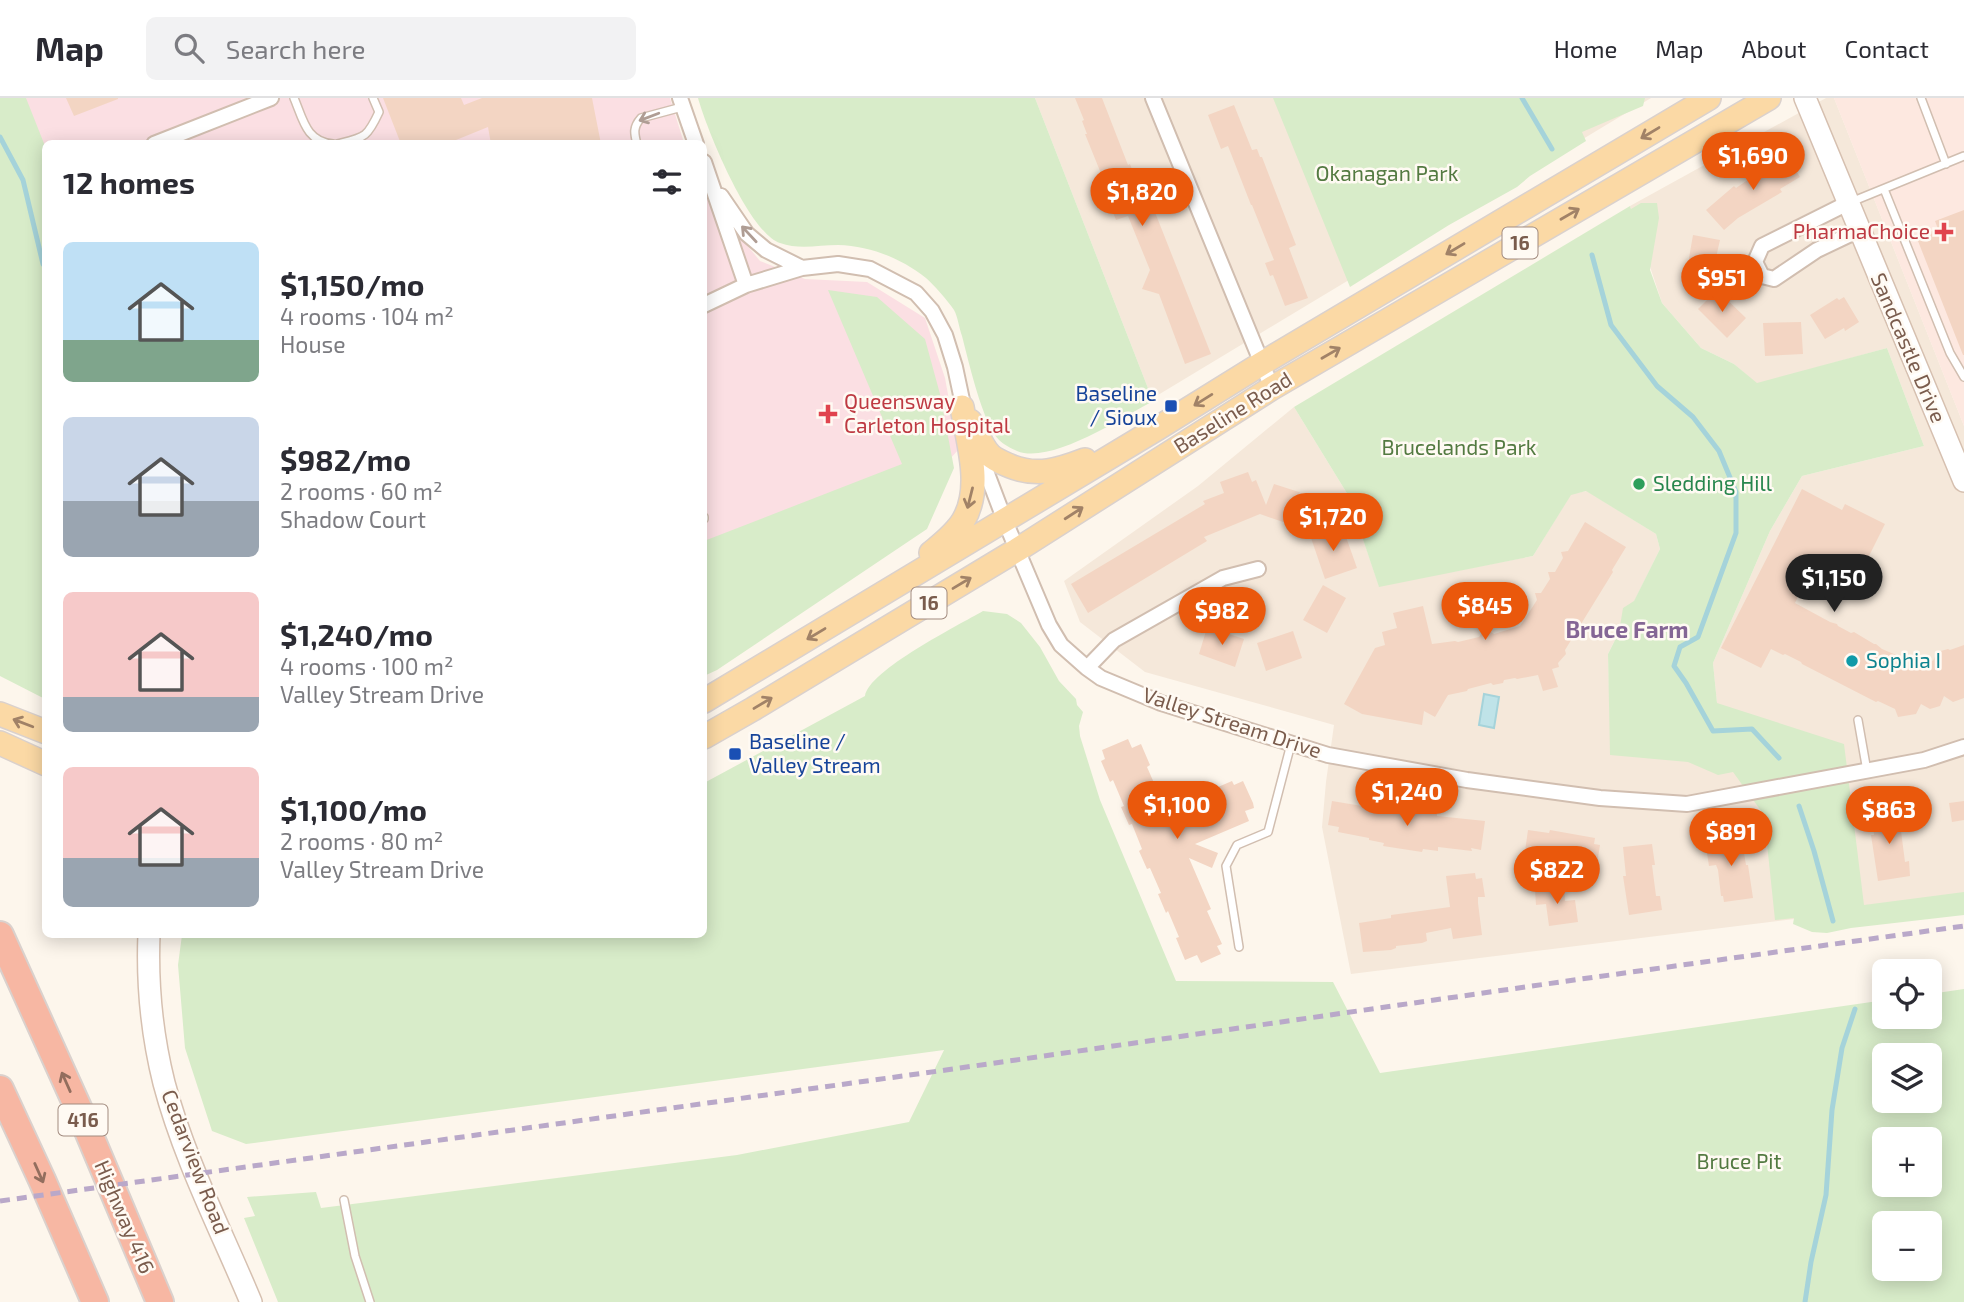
<!DOCTYPE html>
<meta charset="utf-8">
<style>
:root{--surface:#fff;--page:#f2f2f3;--text:#2b2b33;--muted:#7c7c81;--line:#e1e1e2;--accent:#ea580c}
body{margin:0;font-family:"Exo 2",sans-serif;background:var(--page);color:var(--text);height:100vh;display:flex;flex-direction:column;font-size:26px;white-space:nowrap}
*{box-sizing:border-box;margin:0}
p{font-size:23px;color:var(--muted)}
.icon{flex:none;width:38px;height:38px;fill:none;stroke:currentColor;stroke-width:2;stroke-linecap:round;stroke-linejoin:round}
.map{position:relative;flex:1;overflow:hidden}
.drawer{position:absolute;left:42px;top:42px;width:665px;height:798px;display:flex;flex-direction:column;background:var(--surface);border-radius:10px;box-shadow:0 4px 18px #0003}
.drawer>*{flex:none}
.fabs{position:absolute;left:1872px;top:861px;display:grid;gap:14px}
.fabs a{display:grid;place-items:center;width:70px;height:70px;border-radius:10px;background:var(--surface);box-shadow:0 4px 18px #0003;font-size:35px}
.price{position:absolute;translate:-50% -60px;padding:0 16px;border-radius:24px;background:var(--accent);color:#fff;font-size:23px;line-height:46px;filter:drop-shadow(0 2px 4px #0008)}
.price::after{content:'';position:absolute;left:50%;top:42px;width:21px;height:16px;margin-left:-10px;background:inherit;clip-path:polygon(0 0,100% 0,50% 100%)}
.price.selected{background:#222;color:#fff}
ul{padding:0;list-style:none}
li{display:flex;align-items:center;gap:21px;height:175px;padding:0 21px}
li span{display:grid;place-items:center;flex:none;width:196px;height:140px;border-radius:10px;color:#555}
li>.icon{margin-inline-start:auto}
span .icon{width:84px;height:84px;fill:#fffc;stroke-width:1}
li b{font-size:30px}
h2{display:flex;justify-content:space-between;align-items:center;height:84px;padding:0 21px;font-size:30px}
header{display:flex;align-items:center;gap:42px;box-sizing:border-box;height:98px;padding:0 35px;background:var(--surface);border-bottom:2px solid var(--line)}
header strong{font-size:33px}
nav{display:flex;gap:38px;margin-inline-start:auto;font-size:24px}
.search{width:490px;height:63px;background:var(--page);display:flex;align-items:center;gap:18px;box-sizing:border-box;padding:0 24px;border-radius:10px;color:var(--muted);font-size:26px}
.map>svg:first-child{display:block}
</style>
<header>
<strong>Map</strong>
<div class="search"><svg class="icon" aria-label="search" viewBox="0 0 24 24"><circle cx="10" cy="10" r="6"/><path d="M15 15l6 6"/></svg>Search here</div>
<nav><a>Home</a><a>Map</a><a>About</a><a>Contact</a></nav>
</header>
<div class="map">
<svg width="1964" height="1204" viewBox="0 0 1964 1204">
<rect width="100%" height="100%" fill="#fdf6ec"/>
<!-- residential -->
<path fill="#f5e8da" d="M1035 0H1651L1158 297 1153 303Z
M1826 0H1834L1964 328V800L1351 876 1322 729 1326 684 1334 627 1145 574 1080 524 1064 483 1198 388 1294 309 1348 397 1379 488 1533 458 1571 396 1587 393 1656 436 1660 451 1608 556 1611 657 1841 646 1717 606 1713 565 1770 433 1802 378 1924 348 1887 250 1757 286 1734 266 1701 250 1662 205 1630 108Z"/>
<!-- commercial -->
<path fill="#fde8e0" d="M1834 0H1964V328Z"/>
<!-- medical -->
<path fill="#fbdfe3" d="M0 0H670L684 45 46 46 45 168Z
M704 95 760 163 805 181 867 184 925 220 945 280 958 352 923 391 704 476Z"/>
<!-- green -->
<path fill="#d8ecc9" fill-rule="evenodd" d="M0 0H26L45 48V213L43 210 46 218 45 601 0 578Z
M698 0H1035L1153 303C1123 319 1051 367 1017 353 1012 351 1003 346 999 342 983 327 968 261 962 238 959 230 958 219 954 212 948 203 934 187 926 180 901 160 870 148 838 147 819 147 799 152 780 145 749 135 707 32 698 0Z
M1273 0H1645L1643 8 1582 34 1586 43 1530 78 1517 89 1449 127 1350 189Z
M1641 105H1657L1659 120 1650 172 1662 205 1701 250 1734 266 1757 285 1887 250 1924 348 1802 378 1770 433 1713 565 1717 605 1844 646 1864 807 1964 794V817L1851 830 1827 835 1812 834 1793 826 1794 820 1775 822 1764 717 1733 674 1718 677 1688 664 1610 657 1608 556 1619 534 1623 510 1634 503 1660 451 1656 436 1586 393 1571 397 1533 458 1379 489 1348 397 1294 309 1630 108 1631 111Z
M828 192 877 199 925 241 940 296 954 370 927 431 717 572 704 578V443L902 366Z
M983 513 1007 516 1021 525 1040 549 1059 583 1076 601 1077 607 1083 614 1079 628 1080 638 1100 702 1176 883 1333 884 1380 975 1885 902V919H1930V896L1964 891V1204H278L244 1120 255 1118 247 1099 316 1094 321 1110 737 1057 909 1024 944 952 246 1046 212 1033 185 950 178 867 182 837 704 836V685L865 598C869 572 959 527 983 513ZM1885 957H1930V1003H1885ZM1885 1041H1930V1087H1885ZM1885 1125H1930V1171H1885Z"/>
<!-- water -->
<path fill="#bfe3e8" stroke="#a5d3da" stroke-width="2" d="M1484 596 1499 599 1494 630 1479 627Z"/>
<g fill="none" stroke-linecap="round" stroke-linejoin="round">
<!-- stream -->
<path stroke="#a5d3da" stroke-width="5" d="M1522 0 1552 51
M0 39 23 82 43 166 46 170
M1592 157 1611 227 1657 288 1693 319 1719 353 1736 394V435L1698 539 1680 549 1674 568 1686 585 1713 633 1752 631 1779 660
M1799 708 1814 753 1833 823
M1805 1204 1811 1164 1826 1097 1832 1012 1842 950 1855 911"/>
</g>
<!-- building -->
<path fill="#f3d5c3" d="M66 0H118V1L74 18Z
M383 0H461L464 7 482 0H592L601 46H491L488 29 456 42 458 46H401Z
M1075 0H1102L1128 67 1130 66 1141 96 1147 94 1211 256 1185 266 1159 196 1142 191 1150 172 1128 118 1116 122 1099 79 1102 78 1085 36H1087L1082 23 1084 22Z
M1234 7 1252 52 1257 51 1260 59H1262L1296 147 1289 150 1308 200 1285 208 1273 177 1270 178 1265 165 1274 162 1252 107H1251L1228 48 1221 51 1208 17Z
M1786 56 1800 79 1780 91 1782 94 1738 120 1724 132 1706 112 1734 88 1736 90Z
M1964 112V257H1963L1916 138 1938 131 1935 123Z
M1693 137 1720 142 1715 164V182L1688 181 1689 160Z
M1717 192 1746 220 1727 240 1698 211Z
M1844 199 1859 224 1845 233 1844 230 1825 241 1810 217 1837 200 1839 202Z
M1801 224 1803 256 1765 258 1763 225Z
M1248 374 1252 384 1256 382 1266 407 1274 386 1299 394 1316 404 1300 433 1286 425 1260 416 1204 439 1207 443 1088 515 1071 486 1205 406 1203 403 1224 395 1220 384Z
M1802 391 1842 412 1845 406 1885 426 1850 496 1809 475 1795 505 1830 524 1837 526 1838 528 1851 535 1854 534 1874 546H1876L1882 551 1910 563 1924 558 1933 563 1937 554 1948 551 1950 552 1964 547V600L1953 604 1944 598 1940 608 1930 611 1921 606 1916 616 1898 619 1895 611 1878 603 1876 604 1802 566 1801 564 1785 556 1783 557 1771 551 1761 570 1721 550Z
M1585 424 1626 449 1612 472 1613 474 1565 552 1566 556 1558 565 1559 569 1552 571 1558 589 1543 593 1538 577 1517 581 1515 580 1504 582 1503 585 1493 587 1491 585 1468 591 1467 593 1448 597 1435 619 1424 613 1422 627 1362 616 1344 606 1375 550 1385 547 1382 534 1397 530 1393 515 1423 508 1432 546 1455 543 1458 544 1479 539 1481 536 1491 534 1494 536 1520 528 1537 502 1535 495H1541L1550 481 1548 474H1555L1563 460 1561 454 1568 453Z
M1335 429 1338 438 1345 436 1357 470 1325 481 1310 437Z
M1323 487 1346 500 1327 535 1303 522Z
M1211 530 1244 541 1235 569 1199 556 1206 533Z
M1293 533 1302 560 1266 573 1257 545Z
M1128 641 1132 650 1141 646 1150 667 1147 669 1158 694 1161 693 1164 701 1177 707 1186 703 1187 706 1212 695 1211 692 1232 683 1234 687 1243 683 1253 705 1254 710 1245 713 1249 723 1195 746 1218 755 1212 770 1189 760 1211 811 1207 813 1222 846 1217 848 1221 856 1201 865 1197 857 1185 862 1176 840 1179 839 1168 813 1166 815 1158 796 1161 795 1150 770 1147 771 1139 753 1142 751 1132 726 1129 727 1121 709 1124 708 1113 682 1110 684 1101 663 1105 661 1102 652Z
M1332 703 1380 711 1381 707 1437 715V718L1485 723 1481 752 1471 750 1472 753 1438 749V753L1423 751 1422 754 1383 748 1384 745 1369 742V740L1338 734 1339 729 1328 727Z
M1964 703V722L1952 724 1949 705Z
M1900 711 1903 733H1901L1905 764 1909 763 1910 778 1878 783 1871 737H1874L1871 715Z
M1528 732 1549 735 1550 732 1595 740 1594 746 1600 747 1596 773 1524 760Z
M1741 737 1746 767H1748L1753 800 1724 804 1723 798H1721L1718 772 1716 767 1709 768 1706 749 1713 748 1712 741Z
M1652 746 1655 767H1652L1656 798H1660L1662 812 1629 817 1623 778H1626L1623 749Z
M1475 775 1476 781 1482 780 1485 799H1478V805L1482 837 1453 841 1451 830 1426 835 1427 843 1422 845 1396 848V850L1391 852 1363 854 1359 825 1391 820V817L1450 809 1446 778Z
M1564 788 1565 803 1575 802 1578 824 1549 828 1546 806 1536 807 1535 792Z"/>
<g fill="none" stroke-linecap="round" stroke-linejoin="round">
<defs>
<path id="lane" d="M294 0C303 21 306 44 333 46
M1921 0 1946 66
M337 46C365 39 367 40 379 14L373 0
M637 46C634 35 633 29 641 20L682 9
M1884 91 1950 255 1964 279
M1851 104 1964 58
M704 419V421
M1858 622 1867 673
M1239 849 1226 768 1237 747 1268 734 1291 646
M344 1102 355 1158 370 1204"/>
<path id="street" d="M680 0 696 46
M1153 0 1272 290
M154 46 271 0
M704 64 746 187
M721 98 747 136 766 152 802 170
M1848 105 1762 148 1755 164 1762 178 1774 181 1817 152 1859 132
M704 207 746 187 802 170 838 166 870 171 916 195 932 213 945 237 955 269 965 316
M978 352 1005 423 1049 527 1061 547 1087 570 1101 580 1161 605 1328 657 1467 682 1600 700 1687 706 1924 662 1964 649
M1087 570 1114 542 1223 480 1258 471"/>
<path id="secondary" d="M1805 0 1964 383
M149 836C147 886 152 937 164 985 184 1061 221 1132 251 1204"/>
<path id="primary" d="M970 323C976 333 982 349 990 357 995 362 1003 365 1010 368 1037 379 1059 372 1085 362
M931 455C943 445 955 436 963 423 983 390 968 345 962 309
M704 603 1158 330 1261 266 1709 0
M0 616 46 634
M704 639 753 611 1017 452 1272 290 1769 0
M0 645 46 666"/>
<path id="highway" d="M0 837 80 1014 160 1204
M0 991 42 1082 95 1204"/>
</defs>
<!-- lane casing -->
<use href="#lane" stroke="#d1beb0" stroke-width="10"/>
<!-- street casing -->
<use href="#street" stroke="#d1beb0" stroke-width="18"/>
<!-- secondary casing -->
<use href="#secondary" stroke="#d6c0b0" stroke-width="24"/>
<!-- primary casing -->
<use href="#primary" stroke="#dad1cd" stroke-width="26"/>
<!-- highway casing -->
<use href="#highway" stroke="#dad1cd" stroke-width="30"/>
<!-- lane -->
<use href="#lane" stroke="#fff" stroke-width="7"/>
<!-- street -->
<use href="#street" stroke="#fff" stroke-width="14"/>
<!-- secondary -->
<use href="#secondary" stroke="#fff" stroke-width="21"/>
<!-- primary -->
<use href="#primary" stroke="#fbd9a5" stroke-width="23"/>
<!-- highway -->
<use href="#highway" stroke="#f7b7a3" stroke-width="26"/>
<!-- rail -->
<path stroke="#b9a8c9" stroke-width="5" stroke-dasharray="10 7" stroke-linecap="butt" d="M0 1103 946 972 1574 882 1964 828"/>
</g>
<!-- one-way arrows -->
<defs><path id="oneway-shaft" d="M-6 0H5M1.5-3L5.5 0L1.5 3" fill="none" stroke-width="1.6" stroke-linecap="round" stroke-linejoin="round" transform="scale(1.75)"/></defs>
<g stroke="#af9d94">
<use href="#oneway-shaft" transform="translate(649 19) rotate(159)"/>
<use href="#oneway-shaft" transform="translate(749 136) rotate(-133)"/>
</g>
<g stroke="#a18267">
<use href="#oneway-shaft" transform="translate(1650 35) rotate(149)"/>
<use href="#oneway-shaft" transform="translate(1570 116) rotate(-30)"/>
<use href="#oneway-shaft" transform="translate(1455 151) rotate(149)"/>
<use href="#oneway-shaft" transform="translate(1331 255) rotate(-30)"/>
<use href="#oneway-shaft" transform="translate(1203 302) rotate(148)"/>
<use href="#oneway-shaft" transform="translate(970 400) rotate(104)"/>
<use href="#oneway-shaft" transform="translate(1074 415) rotate(-33)"/>
<use href="#oneway-shaft" transform="translate(962 485) rotate(-31)"/>
<use href="#oneway-shaft" transform="translate(816 536) rotate(149)"/>
<use href="#oneway-shaft" transform="translate(763 605) rotate(-31)"/>
<use href="#oneway-shaft" transform="translate(23 625) rotate(-159)"/>
</g>
<g stroke="#936e5e">
<use href="#oneway-shaft" transform="translate(66 984) rotate(-114)"/>
<use href="#oneway-shaft" transform="translate(39 1075) rotate(66)"/>
</g>
<!-- markers -->
<g fill="#e0444e" stroke="#fffaf3" stroke-width="2.5">
<path d="M1940.5 123.5h7v7h7v7h-7v7h-7v-7h-7v-7h7z"/>
<path d="M824.5 305.5h7v7h7v7h-7v7h-7v-7h-7v-7h7z"/>
</g>
<g fill="#1a4fb4" stroke="#fffaf3" stroke-width="2.5">
<rect x="1164" y="301" width="14" height="14" rx="3.5"/>
<rect x="728" y="649" width="14" height="14" rx="3.5"/>
</g>
<circle fill="#2e9e5b" stroke="#fffaf3" stroke-width="2.5" cx="1639" cy="386" r="7"/>
<circle fill="#0f9aa8" stroke="#fffaf3" stroke-width="2.5" cx="1852" cy="563" r="7"/>
<g text-anchor="middle" stroke-width="5" stroke-linejoin="round" paint-order="stroke">
<!-- shield labels -->
<g fill="#fffaf3" stroke="#a28b7f" stroke-width="2">
<rect x="1502.5" y="129.5" width="35" height="31" rx="5"/>
<rect x="911.5" y="489.5" width="35" height="31" rx="5"/>
<rect x="58.5" y="1006.5" width="49" height="31" rx="5"/>
</g>
<g font-size="19" font-weight="bold" fill="#7a5c4d">
<text x="1520" y="152">16</text>
<text x="929" y="512">16</text>
<text x="83" y="1029">416</text>
</g>
<!-- park labels -->
<g font-size="21" fill="#537a41" stroke="#fffaf3">
<text x="1387" y="83">Okanagan Park</text>
<text x="1459" y="357">Brucelands Park</text>
<text x="1739" y="1071">Bruce Pit</text>
</g>
<!-- health labels -->
<g font-size="21" fill="#be3a42" stroke="#fffaf3" text-anchor="end">
<text x="1930" y="141">PharmaChoice</text>
<text x="844" y="311" text-anchor="start">Queensway<tspan x="844" dy="24">Carleton Hospital</tspan></text>
</g>
<!-- street labels -->
<g font-size="21" fill="#7a5c4d" stroke="#fffaf3">
<text transform="translate(1908 250) rotate(67)" y="7">Sandcastle Drive</text>
<text transform="translate(1233 315) rotate(-32)" y="7">Baseline Road</text>
<text transform="translate(1232 625) rotate(18)" y="7">Valley Stream Drive</text>
<text transform="translate(195 1064) rotate(69)" y="7">Cedarview Road</text>
<text transform="translate(124 1119) rotate(67)" y="7">Highway 416</text>
</g>
<!-- transit labels -->
<g font-size="21" fill="#164399" stroke="#fffaf3" text-anchor="end">
<text x="1157" y="303">Baseline<tspan x="1157" dy="24">/ Sioux</tspan></text>
<text x="749" y="651" text-anchor="start">Baseline /<tspan x="749" dy="24">Valley Stream</tspan></text>
</g>
<!-- leisure labels -->
<g font-size="21" fill="#27864d" stroke="#fffaf3" text-anchor="start">
<text x="1653" y="393">Sledding Hill</text>
</g>
<!-- culture labels -->
<g font-size="21" fill="#0d838f" stroke="#fffaf3" text-anchor="start">
<text x="1866" y="570">Sophia I</text>
</g>
<!-- neighbourhood labels -->
<g font-size="23" font-weight="bold" fill="#846695" stroke="#fffaf3">
<text x="1627" y="540">Bruce Farm</text>
</g>
</g>
</svg>
<div class="fabs">
<a><svg class="icon" aria-label="locate" viewBox="0 0 24 24"><circle cx="12" cy="12" r="6"/><path d="M12 2v4M12 18v4M2 12h4M18 12h4"/></svg></a>
<a><svg class="icon" aria-label="layers" viewBox="0 0 24 24"><path d="M12 4l9 5-9 5-9-5zM3 14l9 5 9-5"/></svg></a>
<a>+</a>
<a>−</a>
</div>
<b class="price" style="left:1753px;top:94px">$1,690</b>
<b class="price" style="left:1142px;top:130px">$1,820</b>
<b class="price" style="left:1722px;top:216px">$951</b>
<b class="price" style="left:1333px;top:455px">$1,720</b>
<b class="price selected" style="left:1834px;top:516px">$1,150</b>
<b class="price" style="left:1485px;top:544px">$845</b>
<b class="price" style="left:1222px;top:549px">$982</b>
<b class="price" style="left:1407px;top:730px">$1,240</b>
<b class="price" style="left:1177px;top:743px">$1,100</b>
<b class="price" style="left:1889px;top:748px">$863</b>
<b class="price" style="left:1731px;top:770px">$891</b>
<b class="price" style="left:1557px;top:808px">$822</b>
<section class="drawer">
<h2>12 homes<svg class="icon" aria-label="filters" viewBox="0 0 24 24"><path d="M4 7h16M4 17h16"/><circle cx="9" cy="7" r="2"/><circle cx="15" cy="17" r="2"/></svg></h2>
<ul>
<li><span style="background:linear-gradient(#bfe0f5 70%,#7fa58c 0)"><svg class="icon" aria-label="home" viewBox="0 0 24 24"><path d="M3 11l9-7 9 7M6 9v11h12V9"/></svg></span><div><b>$1,150/mo</b><p>4 rooms · 104 m²</p><p>House</p></div></li>
<li><span style="background:linear-gradient(#c9d6e8 60%,#9aa5b1 0)"><svg class="icon" aria-label="home" viewBox="0 0 24 24"><path d="M3 11l9-7 9 7M6 9v11h12V9"/></svg></span><div><b>$982/mo</b><p>2 rooms · 60 m²</p><p>Shadow Court</p></div></li>
<li><span style="background:linear-gradient(#f6c9c9 75%,#9aa5b1 0)"><svg class="icon" aria-label="home" viewBox="0 0 24 24"><path d="M3 11l9-7 9 7M6 9v11h12V9"/></svg></span><div><b>$1,240/mo</b><p>4 rooms · 100 m²</p><p>Valley Stream Drive</p></div></li>
<li><span style="background:linear-gradient(#f6c9c9 65%,#9aa5b1 0)"><svg class="icon" aria-label="home" viewBox="0 0 24 24"><path d="M3 11l9-7 9 7M6 9v11h12V9"/></svg></span><div><b>$1,100/mo</b><p>2 rooms · 80 m²</p><p>Valley Stream Drive</p></div></li>
</ul>
</section>
</div>
